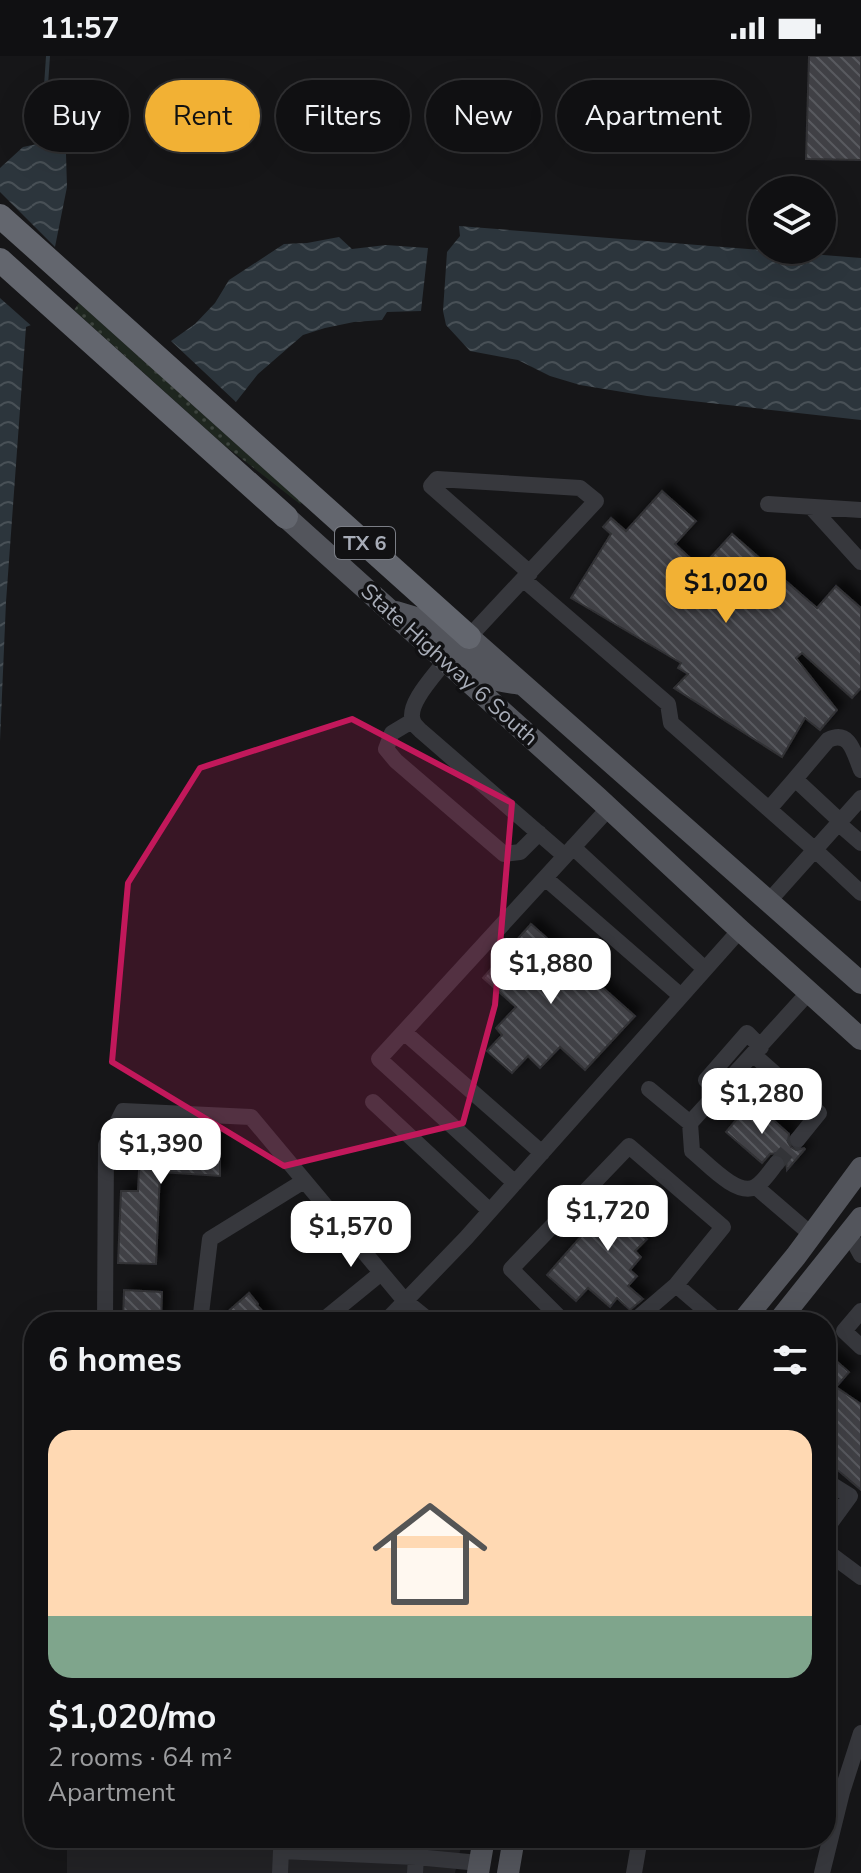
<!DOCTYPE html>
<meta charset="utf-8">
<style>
:root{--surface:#101012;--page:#1e1e20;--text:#f1f3f6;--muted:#9c9d9f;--line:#303032;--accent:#f2b134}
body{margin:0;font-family:"Nunito Sans",sans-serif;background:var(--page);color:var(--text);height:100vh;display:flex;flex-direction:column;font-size:30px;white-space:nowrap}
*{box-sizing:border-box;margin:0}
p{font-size:26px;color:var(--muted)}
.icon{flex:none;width:44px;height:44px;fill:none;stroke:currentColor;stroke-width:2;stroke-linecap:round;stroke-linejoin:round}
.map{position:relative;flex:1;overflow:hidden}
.sheet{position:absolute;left:24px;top:1256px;width:812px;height:536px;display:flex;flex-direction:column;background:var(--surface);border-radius:32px;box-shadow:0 8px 32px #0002,0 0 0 2px var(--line)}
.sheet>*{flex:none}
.hud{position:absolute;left:24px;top:24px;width:814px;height:72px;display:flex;gap:16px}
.buttons{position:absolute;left:748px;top:120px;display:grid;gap:16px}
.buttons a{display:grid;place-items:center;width:88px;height:88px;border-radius:50%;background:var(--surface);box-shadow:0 8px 32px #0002,0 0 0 2px var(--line);font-size:40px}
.price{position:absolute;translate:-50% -68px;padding:0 18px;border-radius:16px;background:#fff;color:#222;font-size:26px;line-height:52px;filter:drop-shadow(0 2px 4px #0008)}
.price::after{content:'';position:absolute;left:50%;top:48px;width:24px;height:18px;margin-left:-12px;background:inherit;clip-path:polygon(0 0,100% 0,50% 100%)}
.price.on{background:var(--accent);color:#111}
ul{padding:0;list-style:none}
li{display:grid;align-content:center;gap:16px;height:424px;padding:0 24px}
li span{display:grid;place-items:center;height:248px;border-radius:24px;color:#555}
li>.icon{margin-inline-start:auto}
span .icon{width:144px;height:144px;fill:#fffc;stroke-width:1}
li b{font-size:34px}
h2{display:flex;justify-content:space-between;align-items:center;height:96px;padding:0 24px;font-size:34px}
.chip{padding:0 28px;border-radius:36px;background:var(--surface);box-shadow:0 8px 32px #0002,0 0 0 2px var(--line);font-size:28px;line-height:72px}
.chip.on{background:var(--accent);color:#111}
.status{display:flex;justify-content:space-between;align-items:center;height:56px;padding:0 40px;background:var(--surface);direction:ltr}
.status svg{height:22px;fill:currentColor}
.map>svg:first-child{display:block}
</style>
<div class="status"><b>11:57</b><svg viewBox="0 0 49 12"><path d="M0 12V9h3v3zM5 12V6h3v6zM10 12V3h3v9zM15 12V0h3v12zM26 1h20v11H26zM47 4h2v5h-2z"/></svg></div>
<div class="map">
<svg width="861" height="1817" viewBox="0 0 861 1817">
<defs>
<pattern id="grass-dots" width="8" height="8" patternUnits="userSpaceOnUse" patternTransform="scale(2)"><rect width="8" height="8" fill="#1e261f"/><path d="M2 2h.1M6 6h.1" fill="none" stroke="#3c433d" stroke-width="1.8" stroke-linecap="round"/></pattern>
<pattern id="water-waves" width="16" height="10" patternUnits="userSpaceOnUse" patternTransform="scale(2)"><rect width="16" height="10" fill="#2c353c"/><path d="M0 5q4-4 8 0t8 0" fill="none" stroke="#485056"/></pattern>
<pattern id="building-back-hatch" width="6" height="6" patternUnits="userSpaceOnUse" patternTransform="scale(2)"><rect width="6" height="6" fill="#404145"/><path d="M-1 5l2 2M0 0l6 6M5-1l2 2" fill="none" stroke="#595a5e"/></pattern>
<filter id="shadow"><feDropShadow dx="7" dy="-7" stdDeviation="4" flood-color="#0009"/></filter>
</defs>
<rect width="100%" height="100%" fill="#161618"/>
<!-- built -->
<path fill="#222225" d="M67 1782H463L455 1817H67Z"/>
<!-- grass -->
<path fill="url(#grass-dots)" d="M79 247 302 447 300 448 224 389 74 254Z"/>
<!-- water -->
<path fill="url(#water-waves)" d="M42 87 66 98 67 131 41 261 36 267 26 271 6 546 0 685V112L23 91Z
M459 170 861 202V364L647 340 580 329 550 320 518 304 470 295 446 269 443 255 447 196 460 180Z
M339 181 352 193 386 189 428 192 421 255 387 256 382 264 354 266 325 272 303 279 258 318 236 346 171 285 195 268 215 247 229 224 284 188 307 187Z"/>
<!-- pier -->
<path fill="#161618" d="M0 136 59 195 45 263 35 273 0 242Z"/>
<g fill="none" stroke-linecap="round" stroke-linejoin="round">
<!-- stream -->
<path stroke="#2c353c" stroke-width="4" d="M42 89 48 0"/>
</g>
<!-- building -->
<path fill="url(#building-back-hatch)" stroke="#303034" stroke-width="2" filter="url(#shadow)" d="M809 0H861V104L806 103Z
M662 435 696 465 675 488 701 512 732 478 817 552 836 530 861 552V632L852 642 802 597 796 602 837 654 820 674 805 662 782 701 674 632 688 618 678 612 681 607 571 542 611 478 603 471 611 462 626 475Z
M531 868 635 960 585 1014 560 991 540 1012 528 1000 512 1017 487 995 502 979 496 972 516 951 483 922Z
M752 1045 789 1078 788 1086 791 1091 796 1094 804 1092 805 1093 787 1114 786 1105 782 1099 777 1097 770 1098 762 1107 726 1076Z
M141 1073 220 1077V1120L160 1116 156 1208 118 1207 121 1135H138Z
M622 1134 632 1143 637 1137 662 1159 643 1180 647 1183 635 1195 641 1201 630 1214 637 1220 628 1230 643 1243 630 1254 617 1242 610 1251 588 1232 576 1245 547 1219Z
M124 1234 162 1236 161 1266H123Z
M249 1237 258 1248 257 1249 272 1266H216Z
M826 1296 849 1316 836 1331 861 1348V1434L826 1404Z"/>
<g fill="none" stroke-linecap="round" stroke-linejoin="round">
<!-- minor-tunnel -->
<path stroke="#333438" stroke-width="16" stroke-dasharray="16 8" stroke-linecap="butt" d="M776 1108 798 1083"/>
<!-- minor -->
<path stroke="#37383d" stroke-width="16" d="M768 448 861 454
M812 452 861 506
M524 524 668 648 671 667 814 793 861 837
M469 581 596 445 580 432 437 423 431 430 530 517
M446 604C436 618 406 648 413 665 414 669 418 672 421 675L565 800
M412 665 392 677 386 693 396 705 504 798 520 796 539 777
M795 723 828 684C850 673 854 697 861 714
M769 753 795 723 840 765
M838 767 861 787
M573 791 705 913
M545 822 681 940
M769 845 861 742
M404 976 542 1097
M754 999 819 1057 798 1083
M649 1033 690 1067
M720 1035 706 1024 747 977 761 991
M373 1046 490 1155
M776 1108C771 1114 763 1127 755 1131 737 1141 706 1106 692 1095L690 1067 809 936
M515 1127 379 1003 609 752
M756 1131 812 1179
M849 1177 861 1199
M861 1255 844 1275 861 1291
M559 1261 511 1213 629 1090 723 1171 676 1229
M105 1266 106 1089 123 1055 251 1061 405 1245 431 1266
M200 1266 210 1183 304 1125
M321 1266 381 1217
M385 1266 466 1182 740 874
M633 1266 676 1229 719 1266
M826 1425 850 1440 826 1473
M826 1495 861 1521
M416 1782V1801L479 1807
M280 1817 281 1795 416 1801 415 1817
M634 1817 640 1782
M822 1817 842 1736 861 1677"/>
<!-- major -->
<path stroke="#53555c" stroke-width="22" d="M286 461 598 742 740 874 861 983
M396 556 426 565 444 580 456 587 469 581 861 927
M446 604C479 597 470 614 494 623 502 626 512 626 521 628
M742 1266 796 1200 861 1112
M778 1266 861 1162
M478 1817 484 1782
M508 1817 514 1782"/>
<!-- highway -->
<path stroke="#63666e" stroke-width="24" d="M0 160 469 581
M0 204 286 461"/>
</g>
<!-- marked area -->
<path fill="#c2185b" fill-opacity="0.2" stroke="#c2185b" stroke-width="6" stroke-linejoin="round" d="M352 663 512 747 495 949 463 1067 284 1110 112 1006 128 827 200 712Z"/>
<g text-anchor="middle" stroke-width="7" stroke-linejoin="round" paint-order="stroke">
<!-- shield labels -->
<rect fill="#111113" stroke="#7b7e86" stroke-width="2" x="335" y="471" width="60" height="32" rx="6"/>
<g font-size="20" font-weight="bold" fill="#a8adb8">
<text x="365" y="494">TX 6</text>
</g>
<!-- street labels -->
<g font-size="22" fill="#a8adb8" stroke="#111113">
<text transform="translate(450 608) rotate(42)" y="8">State Highway 6 South</text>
</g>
</g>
</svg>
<div class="buttons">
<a><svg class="icon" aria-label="layers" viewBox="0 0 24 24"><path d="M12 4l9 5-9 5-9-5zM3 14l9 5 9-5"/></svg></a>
</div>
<b class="price on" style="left:726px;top:569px">$1,020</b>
<b class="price" style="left:551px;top:950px">$1,880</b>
<b class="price" style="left:762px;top:1080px">$1,280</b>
<b class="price" style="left:161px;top:1130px">$1,390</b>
<b class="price" style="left:608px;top:1197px">$1,720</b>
<b class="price" style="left:351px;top:1213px">$1,570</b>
<div class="hud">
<a class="chip">Buy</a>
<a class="chip on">Rent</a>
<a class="chip">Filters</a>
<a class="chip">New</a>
<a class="chip">Apartment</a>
</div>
<section class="sheet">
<h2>6 homes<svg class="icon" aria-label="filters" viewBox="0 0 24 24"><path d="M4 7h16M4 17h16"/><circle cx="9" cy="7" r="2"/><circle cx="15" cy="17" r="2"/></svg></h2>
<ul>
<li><span style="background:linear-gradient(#ffd9b3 75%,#7fa58c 0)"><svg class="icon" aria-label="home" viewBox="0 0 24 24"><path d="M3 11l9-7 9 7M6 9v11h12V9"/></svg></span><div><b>$1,020/mo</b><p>2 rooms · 64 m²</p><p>Apartment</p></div></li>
</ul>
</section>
</div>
